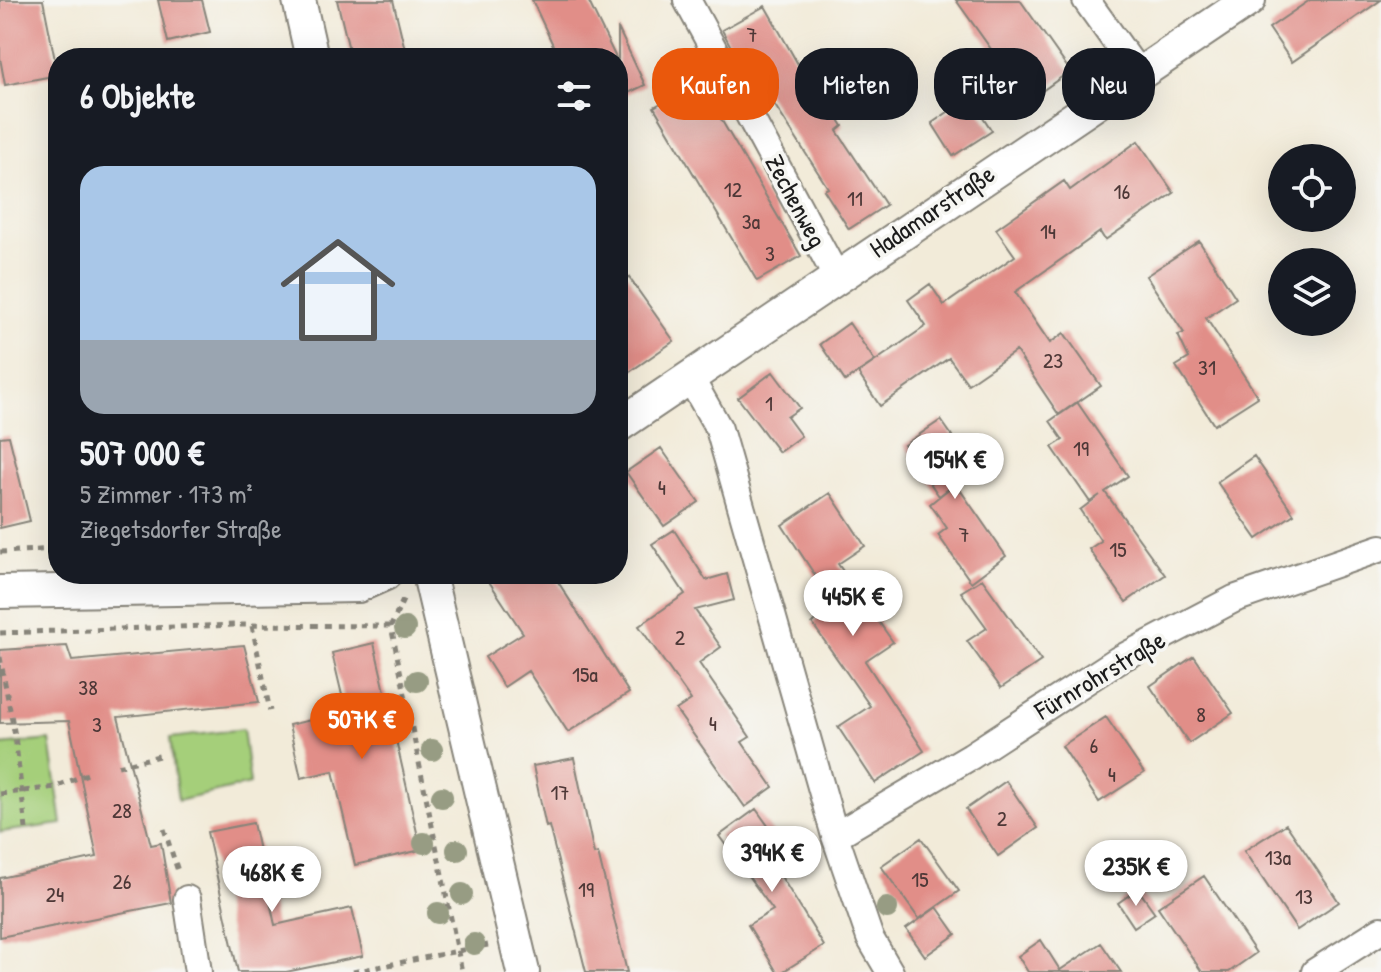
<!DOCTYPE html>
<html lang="de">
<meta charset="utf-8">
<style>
:root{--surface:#171b24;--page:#20242c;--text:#f1f3f6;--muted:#9ea1a6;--line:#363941;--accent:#ea580c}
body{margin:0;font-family:"Patrick Hand",sans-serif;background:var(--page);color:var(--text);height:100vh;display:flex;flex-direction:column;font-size:30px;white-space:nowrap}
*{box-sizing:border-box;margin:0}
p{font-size:26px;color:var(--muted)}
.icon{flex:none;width:44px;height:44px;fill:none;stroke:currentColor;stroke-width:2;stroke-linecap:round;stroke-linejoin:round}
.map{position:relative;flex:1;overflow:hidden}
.details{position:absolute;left:48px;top:48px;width:580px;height:536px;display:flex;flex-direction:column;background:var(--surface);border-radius:32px;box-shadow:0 8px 32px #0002}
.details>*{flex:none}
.hud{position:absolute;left:652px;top:48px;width:608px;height:72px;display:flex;gap:16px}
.tools{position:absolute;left:1268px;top:144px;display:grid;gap:16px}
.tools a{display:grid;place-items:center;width:88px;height:88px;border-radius:50%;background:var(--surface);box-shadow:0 8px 32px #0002;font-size:40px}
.price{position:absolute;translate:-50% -68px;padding:0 18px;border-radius:28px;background:#fff;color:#222;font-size:26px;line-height:52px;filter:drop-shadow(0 2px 4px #0008)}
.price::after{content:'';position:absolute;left:50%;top:48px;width:24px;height:18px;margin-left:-12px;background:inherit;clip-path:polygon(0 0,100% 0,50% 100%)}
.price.active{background:var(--accent);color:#fff}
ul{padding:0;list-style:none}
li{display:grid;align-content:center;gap:16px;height:424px;padding:0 32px}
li+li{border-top:2px solid var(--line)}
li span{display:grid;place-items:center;height:248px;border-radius:24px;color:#555}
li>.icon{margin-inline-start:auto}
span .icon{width:144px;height:144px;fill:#fffc;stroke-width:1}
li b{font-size:34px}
h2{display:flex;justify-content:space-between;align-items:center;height:96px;padding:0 32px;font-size:34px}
.chip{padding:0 28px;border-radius:32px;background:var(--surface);box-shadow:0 8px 32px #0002;font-size:28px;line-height:72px}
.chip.active{background:var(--accent);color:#fff}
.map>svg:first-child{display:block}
</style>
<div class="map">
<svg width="1381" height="972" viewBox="0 0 1381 972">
<rect width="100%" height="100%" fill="#f6f6f2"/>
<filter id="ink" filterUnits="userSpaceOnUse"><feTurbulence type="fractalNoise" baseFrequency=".0125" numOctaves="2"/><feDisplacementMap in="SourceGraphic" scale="16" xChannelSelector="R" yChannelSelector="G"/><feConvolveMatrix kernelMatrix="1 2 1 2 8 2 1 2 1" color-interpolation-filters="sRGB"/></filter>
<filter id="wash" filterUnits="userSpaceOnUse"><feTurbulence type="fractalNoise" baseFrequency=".006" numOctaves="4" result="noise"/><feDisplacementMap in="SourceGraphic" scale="32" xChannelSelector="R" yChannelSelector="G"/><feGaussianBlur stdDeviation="1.8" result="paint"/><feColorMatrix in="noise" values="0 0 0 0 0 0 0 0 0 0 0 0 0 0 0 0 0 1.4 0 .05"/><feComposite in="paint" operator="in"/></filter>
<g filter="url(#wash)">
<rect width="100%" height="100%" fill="#f2ebd9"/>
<!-- green -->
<path fill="#a5cf7a" stroke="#60764b" stroke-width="2" d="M243 729 250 784 178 801 170 738Z
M50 740 62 824 0 832V745Z"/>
<g id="blocks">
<!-- building -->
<path fill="#e18e88" d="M0 0H43L58 75 5 85 0 58Z
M158 0H202L210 32 168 42Z
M337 0H393L407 58H351Z
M532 0H588L616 58H559Z
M956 0H1020L1070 71 1028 101Z
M1310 0H1381L1292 62 1269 28Z
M765 6 803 73 808 70 843 126 837 131 886 205 849 229 824 190 828 188 745 59 739 62 722 30Z
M618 28 645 85 618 98Z
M692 85H701L801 256 757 281 654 107Z
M970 97 992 131 953 156 932 123Z
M1138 141 1174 193 1105 240 1100 232 1015 292 1050 343 1064 333 1101 386 1059 415 1016 351 968 384 949 358 880 406 858 373 926 326 908 300 930 284 944 305 1015 256 996 229 1064 181 1070 190Z
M1199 241 1236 298 1206 318 1258 397 1214 425 1176 366 1189 358 1178 335 1184 333 1146 276Z
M618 262 674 341 618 380Z
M849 323 875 361 845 381 820 344Z
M773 372 800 408 787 417 801 436 779 452 738 398Z
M1077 402 1128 476 1105 492 1165 575 1126 602 1089 549 1101 541 1080 510 1100 495 1090 502 1052 447 1063 440 1050 421Z
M941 420 976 470 956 484 1006 556 971 582 938 535 947 528 930 504 951 487 939 496 904 445Z
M9 436 30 521 0 528V437Z
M661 448 699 502 664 526 626 472Z
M1254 456 1294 514 1257 539 1217 482Z
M830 493 865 546 838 564 893 642 865 661 924 751 875 783 838 727 870 706 812 623 836 607 782 525Z
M674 530 706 580 727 574 734 600 695 610 721 647 699 663 750 737 742 742 773 787 745 807 676 710 691 700 639 626 685 594 652 544Z
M484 574H553L629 693 568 732 528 671 504 687 485 657 523 633Z
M982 579 1041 661 1001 688 967 641 987 628 961 592Z
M374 643 421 850 355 865 333 771 301 778 289 725 346 712 332 653Z
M244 645 259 702 118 717 151 845 161 843 171 903 0 937V878L97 857 69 721 0 723V650L67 646 72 661Z
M1194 656 1233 713 1189 743 1150 686Z
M1106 717 1144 773 1099 802 1062 746Z
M574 758 594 854 598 853 627 972H586L549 826 546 827 533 766Z
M1006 781 1038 828 998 856 966 809Z
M756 809 789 855 774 865 824 946 782 972H777L748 925 773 910 719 836Z
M253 823 275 925 352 908 363 956 286 972H238L207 832Z
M1286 824 1339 902 1297 930 1244 851Z
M921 838 959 891 919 919 881 866Z
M1204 876 1256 953 1229 972H1202L1158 907Z
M1138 889 1155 913 1134 927 1118 903Z
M937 907 956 934 925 956 906 929Z
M1041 940 1060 970 1101 943 1121 972H1028L1018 956Z"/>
</g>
</g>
<g filter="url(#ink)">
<use href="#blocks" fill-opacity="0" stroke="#87847a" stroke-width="2"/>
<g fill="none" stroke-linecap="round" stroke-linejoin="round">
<defs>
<path id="minor" d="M687 0 836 276
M1086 0 1139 74
M689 376 719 429 835 836 870 938 890 972
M835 836 971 756 1118 660 1234 599 1381 548
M187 899 198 972
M1315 972 1381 930"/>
<path id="tertiary" d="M299 0 312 58
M618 426 1249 0
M429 574 523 972
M0 592 358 586 385 574"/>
</defs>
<!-- minor casing -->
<use href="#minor" stroke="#87847a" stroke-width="30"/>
<!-- tertiary casing -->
<use href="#tertiary" stroke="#87847a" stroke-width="36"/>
<!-- path -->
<path stroke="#87847a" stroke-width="5" stroke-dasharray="6 6" stroke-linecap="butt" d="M0 552 58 549
M403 600 391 626 462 972
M252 626 270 711
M0 633 235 625 391 626
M0 657 15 736 26 829
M118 766 159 756
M0 794 55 787 90 773
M164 829 179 874
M353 972 488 945"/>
<!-- minor -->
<use href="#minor" stroke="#fff" stroke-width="26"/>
<!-- tertiary -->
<use href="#tertiary" stroke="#fff" stroke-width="32"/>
</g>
<!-- trees -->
<g fill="#979c83">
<circle cx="405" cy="628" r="11"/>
<circle cx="417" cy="681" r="11"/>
<circle cx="432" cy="750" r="11"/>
<circle cx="442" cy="797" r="11"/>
<circle cx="424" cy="843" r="11"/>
<circle cx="457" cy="850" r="11"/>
<circle cx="462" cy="894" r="11"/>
<circle cx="887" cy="908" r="11"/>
<circle cx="438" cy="913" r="11"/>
<circle cx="474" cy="944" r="11"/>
</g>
</g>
<g text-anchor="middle" stroke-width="7" stroke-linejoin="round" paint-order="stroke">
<!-- number labels -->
<g font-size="22" fill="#4d3837">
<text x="752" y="42">7</text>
<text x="733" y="197">12</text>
<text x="1122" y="199">16</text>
<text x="855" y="206">11</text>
<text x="751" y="229">3a</text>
<text x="1048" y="239">14</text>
<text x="770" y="261">3</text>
<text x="1053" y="368">23</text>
<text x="1207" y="375">31</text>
<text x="769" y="411">1</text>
<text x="1081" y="456">19</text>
<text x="662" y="495">4</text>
<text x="964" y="542">7</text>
<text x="1118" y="557">15</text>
<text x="680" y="645">2</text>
<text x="585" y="682">15a</text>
<text x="88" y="695">38</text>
<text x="1201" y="722">8</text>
<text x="713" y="731">4</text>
<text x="97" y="732">3</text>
<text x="1094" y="753">6</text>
<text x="1112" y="782">4</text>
<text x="560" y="800">17</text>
<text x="122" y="818">28</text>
<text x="1002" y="826">2</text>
<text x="1278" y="865">13a</text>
<text x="920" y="887">15</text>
<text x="122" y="889">26</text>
<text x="586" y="897">19</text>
<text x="55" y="902">24</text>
<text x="1304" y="904">13</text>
</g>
<!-- street labels -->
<g font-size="26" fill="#1c1c1c" stroke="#f6f6f2">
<text transform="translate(796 201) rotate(62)" y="9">Zechenweg</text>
<text transform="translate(932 211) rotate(-34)" y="9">Hadamarstraße</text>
<text transform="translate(1100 675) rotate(-31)" y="9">Fürnrohrstraße</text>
</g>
</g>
</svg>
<div class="tools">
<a><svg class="icon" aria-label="locate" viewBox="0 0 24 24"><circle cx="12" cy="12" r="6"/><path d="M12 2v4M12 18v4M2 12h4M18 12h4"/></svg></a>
<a><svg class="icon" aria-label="layers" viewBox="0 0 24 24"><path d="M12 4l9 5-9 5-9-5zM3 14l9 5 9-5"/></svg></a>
</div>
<b class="price" style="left:955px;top:501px">154K €</b>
<b class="price" style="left:853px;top:638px">445K €</b>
<b class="price active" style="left:362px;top:761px">507K €</b>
<b class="price" style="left:772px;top:894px">394K €</b>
<b class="price" style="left:1136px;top:908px">235K €</b>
<b class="price" style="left:272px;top:914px">468K €</b>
<div class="hud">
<a class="chip active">Kaufen</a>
<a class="chip">Mieten</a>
<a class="chip">Filter</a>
<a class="chip">Neu</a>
</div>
<section class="details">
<h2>6 Objekte<svg class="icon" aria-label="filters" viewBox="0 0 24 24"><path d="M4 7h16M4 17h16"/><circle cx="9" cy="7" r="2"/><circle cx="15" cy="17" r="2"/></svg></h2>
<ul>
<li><span style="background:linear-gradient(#a9c7e8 70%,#9aa5b1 0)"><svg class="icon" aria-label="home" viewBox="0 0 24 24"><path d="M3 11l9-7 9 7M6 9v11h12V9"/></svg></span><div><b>507 000 €</b><p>5 Zimmer · 173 m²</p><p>Ziegetsdorfer Straße</p></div></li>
</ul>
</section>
</div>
